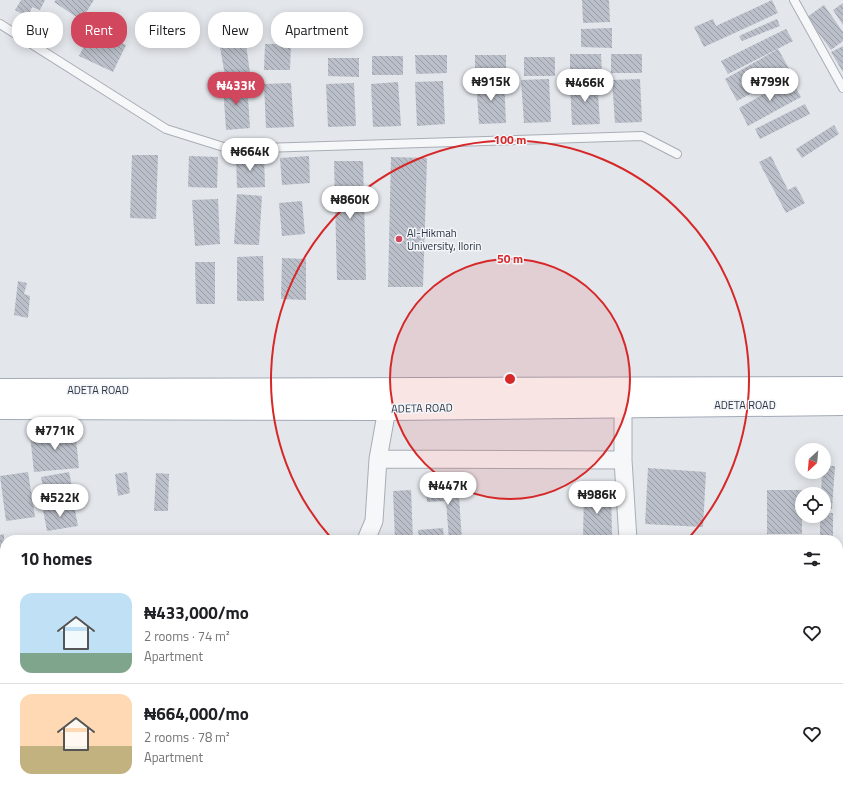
<!DOCTYPE html>
<meta charset="utf-8">
<style>
:root{--surface:#fff;--page:#f6f6f6;--text:#202124;--muted:#757577;--line:#e0e0e0;--accent:#d1475d}
body{margin:0;font-family:"Titillium Web",sans-serif;background:var(--page);color:var(--text);height:100vh;display:flex;flex-direction:column;font-size:15px;white-space:nowrap}
*{box-sizing:border-box;margin:0}
p{font-size:13px;color:var(--muted)}
.icon{flex:none;width:22px;height:22px;fill:none;stroke:currentColor;stroke-width:2;stroke-linecap:round;stroke-linejoin:round}
.map{position:relative;flex:1;overflow:hidden}
.details{position:absolute;left:0px;top:535px;width:843px;height:256px;display:flex;flex-direction:column;background:var(--surface);border-radius:16px 16px 0 0;box-shadow:0 2px 10px #0003}
.details>*{flex:none}
.hud{position:absolute;left:12px;top:12px;width:400px;height:36px;display:flex;gap:8px}
.needle{width:26px;rotate:206deg}
.fabs{position:absolute;left:795px;top:443px;display:grid;gap:8px}
.fabs a{display:grid;place-items:center;width:36px;height:36px;border-radius:50%;background:var(--surface);box-shadow:0 2px 10px #0003;font-size:20px}
.price{position:absolute;translate:-50% -34px;padding:0 9px;border-radius:14px;background:#fff;color:#222;font-size:13px;line-height:26px;filter:drop-shadow(0 1px 2px #0008)}
.price::after{content:'';position:absolute;left:50%;top:24px;width:12px;height:9px;margin-left:-6px;background:inherit;clip-path:polygon(0 0,100% 0,50% 100%)}
.price.on{background:var(--accent);color:#fff}
ul{padding:0;list-style:none}
li{display:flex;align-items:center;gap:12px;height:100px;padding:0 20px}
li+li{border-top:1px solid var(--line)}
li span{display:grid;place-items:center;flex:none;width:112px;height:80px;border-radius:12px;color:#555}
li>.icon{margin-inline-start:auto}
span .icon{width:48px;height:48px;fill:#fffc;stroke-width:1}
li b{font-size:17px}
h2{display:flex;justify-content:space-between;align-items:center;height:48px;padding:0 20px;font-size:17px}
.chip{padding:0 14px;border-radius:16px;background:var(--surface);box-shadow:0 2px 10px #0003;font-size:14px;line-height:36px}
.chip.on{background:var(--accent);color:#fff}
.map>svg:first-child{display:block}
</style>
<div class="map">
<svg width="843" height="791" viewBox="0 0 843 791">
<defs>
<pattern id="building-back-hatch" width="6" height="6" patternUnits="userSpaceOnUse"><rect width="6" height="6" fill="#babfc9"/><path d="M-1 5l2 2M0 0l6 6M5-1l2 2" fill="none" stroke="#979ca5"/></pattern>
</defs>
<rect width="100%" height="100%" fill="#e3e6eb"/>
<!-- building -->
<path fill="url(#building-back-hatch)" d="M21 0H45L40 10 32 7 28 17 15 10Z
M56 0H94L81 20 54 2Z
M582 0H609L610 22 583 23Z
M772 0 778 13 704 47 694 27 713 19 716 26Z
M843 3V25L833 10Z
M824 5 843 32V41L831 50 807 17Z
M777 19 780 26 742 41 739 36Z
M612 28V48L581 47V29Z
M93 29 126 45 113 72 79 56Z
M786 29 793 41 728 74 721 61Z
M246 44 250 73 225 76 220 47Z
M265 44H291L290 70H264Z
M843 46V72L831 52Z
M778 49 791 72 737 101 725 79Z
M570 54H601L602 73H570Z
M611 54H642V73H611Z
M415 55H447V73L416 74Z
M475 55H506V73H475Z
M372 56H403V75H372Z
M524 57H555V76H524Z
M328 58H359V77L328 76Z
M504 79 506 123 479 124 476 81Z
M549 79 551 122 524 123 521 80Z
M640 79 642 122 615 123 612 80Z
M791 79 801 97 748 126 739 108Z
M597 80 600 124 572 125 570 82Z
M443 81 445 124 417 126 415 82Z
M398 82 401 126 373 127 371 84Z
M247 83 250 128 226 130 223 85Z
M291 83 294 127 266 128 264 84Z
M354 83 356 126 328 127 326 84Z
M805 104 810 114 760 139 755 129Z
M834 125 839 134 802 158 796 149Z
M132 155H158L156 219 130 218Z
M189 156 218 157 217 188 188 187Z
M264 156 265 187 237 188 236 157Z
M309 156 310 183 282 185 280 158Z
M771 156 788 190 796 186 805 203 786 213 759 162Z
M391 157 427 158 423 287H388Z
M334 161H363L366 280H337Z
M237 194 262 196 259 245 234 244Z
M218 199 220 244 195 246 192 200Z
M302 201 305 234 282 236 279 203Z
M263 256 264 301H237V257Z
M282 258 306 259V300L281 299Z
M195 262H215V304H196Z
M18 281 27 283 24 294 30 296 28 318 14 315Z
M75 430 79 468 34 472 30 435Z
M824 466H835L832 509 824 508V494H821L822 472H824Z
M648 468 706 472 703 527 645 524Z
M28 472 35 517 6 521 0 476Z
M69 472 75 501 46 506 41 477Z
M127 472 130 493 118 496 115 474Z
M156 473 169 474 168 511H154Z
M458 483 462 540H449L446 501 427 502 426 485Z
M411 490 413 540H395L393 491Z
M767 490H802V534H767Z
M611 492 612 536 583 538 584 493Z
M74 505 78 526 47 531 43 510Z
M824 513H833V540H820V516H824Z
M443 528 444 540H419L418 530Z
M4 534 5 596H0V535Z
M693 536H707V540H693Z
M637 537 689 538V540H638Z
M838 564H843V595H838Z
M838 606H843V635H838Z
M838 646H843V678H838Z
M5 677V706L0 707V678Z
M838 680 843 681V715L838 714Z
M135 786H162V791H135Z
M205 786H220V791H205Z
M224 786H249V791H224Z
M254 786H270V791H254Z
M288 786 305 788V791H287Z
M349 786H372L373 791H349Z
M379 786H390V791H379Z
M436 786H468L467 791H436Z
M479 786H507V791H479Z
M511 786H545L546 791H512Z
M691 786H760L758 791H690Z"/>
<g fill="none" stroke-linecap="round" stroke-linejoin="round">
<defs>
<path id="lane" d="M794 0 843 88
M0 24 166 129 230 149 642 136 677 154"/>
<path id="street" d="M623 406V460L628 540
M378 459 623 460
M366 540 374 521 378 459 387 409
M838 723 843 732
M638 786 639 791"/>
<path id="primary" d="M0 390 843 388
M0 408 387 409 843 404"/>
</defs>
<!-- lane casing -->
<use href="#lane" stroke="#a8adb6" stroke-width="10"/>
<!-- street casing -->
<use href="#street" stroke="#a8adb6" stroke-width="19"/>
<!-- primary casing -->
<use href="#primary" stroke="#a2aab7" stroke-width="24"/>
<!-- lane -->
<use href="#lane" stroke="#f6f7f9" stroke-width="8"/>
<!-- street -->
<use href="#street" stroke="#f6f7f9" stroke-width="17"/>
<!-- primary -->
<use href="#primary" stroke="#fff" stroke-width="22"/>
</g>
<!-- distance rings -->
<circle cx="510" cy="379" r="120" fill="#d62828" fill-opacity=".12"/>
<g fill="none" stroke="#d62828" stroke-width="2">
<circle cx="510" cy="379" r="120"/>
<path d="M332 539A239 239 0 1 1 688 539"/>
</g>
<!-- markers -->
<circle fill="#d1475d" stroke="#f3f5f8" stroke-width="1.5" cx="399" cy="239" r="4"/>
<g text-anchor="middle" stroke-width="3" stroke-linejoin="round" paint-order="stroke">
<!-- poi labels -->
<g font-size="11" fill="#2a3444" stroke="#f3f5f8" text-anchor="start">
<text x="407" y="237">Al-Hikmah<tspan x="407" dy="13">University, Ilorin</tspan></text>
</g>
<!-- street labels -->
<g font-size="11" fill="#2a3444" stroke="#f3f5f8">
<text x="98" y="394">ADETA ROAD</text>
<text x="745" y="409">ADETA ROAD</text>
<text transform="translate(422 408) rotate(-1)" y="4">ADETA ROAD</text>
</g>
</g>
<circle cx="510" cy="379" r="6" fill="#d62828" stroke="#f3f5f8" stroke-width="2"/>
<g font-size="12" text-anchor="middle" font-weight="bold" fill="#d62828" stroke="#f3f5f8" stroke-width="3" stroke-linejoin="round" paint-order="stroke">
<text x="510" y="144">100 m</text>
<text x="510" y="263">50 m</text>
</g>
</svg>
<div class="fabs">
<a><svg class="needle" viewBox="-14 -14 28 28"><path d="M0-13l5 13h-10z" fill="#e53935"/><path d="M0 13l5-13h-10z" fill="#757577"/></svg></a>
<a><svg class="icon" aria-label="locate" viewBox="0 0 24 24"><circle cx="12" cy="12" r="6"/><path d="M12 2v4M12 18v4M2 12h4M18 12h4"/></svg></a>
</div>
<b class="price" style="left:491px;top:102px">₦915K</b>
<b class="price" style="left:770px;top:102px">₦799K</b>
<b class="price" style="left:585px;top:103px">₦466K</b>
<b class="price on" style="left:236px;top:106px">₦433K</b>
<b class="price" style="left:250px;top:172px">₦664K</b>
<b class="price" style="left:350px;top:220px">₦860K</b>
<b class="price" style="left:55px;top:451px">₦771K</b>
<b class="price" style="left:448px;top:506px">₦447K</b>
<b class="price" style="left:597px;top:515px">₦986K</b>
<b class="price" style="left:60px;top:518px">₦522K</b>
<div class="hud">
<a class="chip">Buy</a>
<a class="chip on">Rent</a>
<a class="chip">Filters</a>
<a class="chip">New</a>
<a class="chip">Apartment</a>
</div>
<section class="details">
<h2>10 homes<svg class="icon" aria-label="filters" viewBox="0 0 24 24"><path d="M4 7h16M4 17h16"/><circle cx="9" cy="7" r="2"/><circle cx="15" cy="17" r="2"/></svg></h2>
<ul>
<li><span style="background:linear-gradient(#bfe0f5 75%,#7fa58c 0)"><svg class="icon" aria-label="home" viewBox="0 0 24 24"><path d="M3 11l9-7 9 7M6 9v11h12V9"/></svg></span><div><b>₦433,000/mo</b><p>2 rooms · 74 m²</p><p>Apartment</p></div><svg class="icon" aria-label="heart" viewBox="0 0 24 24"><path d="M12 20l-8-8c-3-5 5-10 8-4 3-6 11-1 8 4z"/></svg></li>
<li><span style="background:linear-gradient(#ffd9b3 65%,#c2b280 0)"><svg class="icon" aria-label="home" viewBox="0 0 24 24"><path d="M3 11l9-7 9 7M6 9v11h12V9"/></svg></span><div><b>₦664,000/mo</b><p>2 rooms · 78 m²</p><p>Apartment</p></div><svg class="icon" aria-label="heart" viewBox="0 0 24 24"><path d="M12 20l-8-8c-3-5 5-10 8-4 3-6 11-1 8 4z"/></svg></li>
</ul>
</section>
</div>
